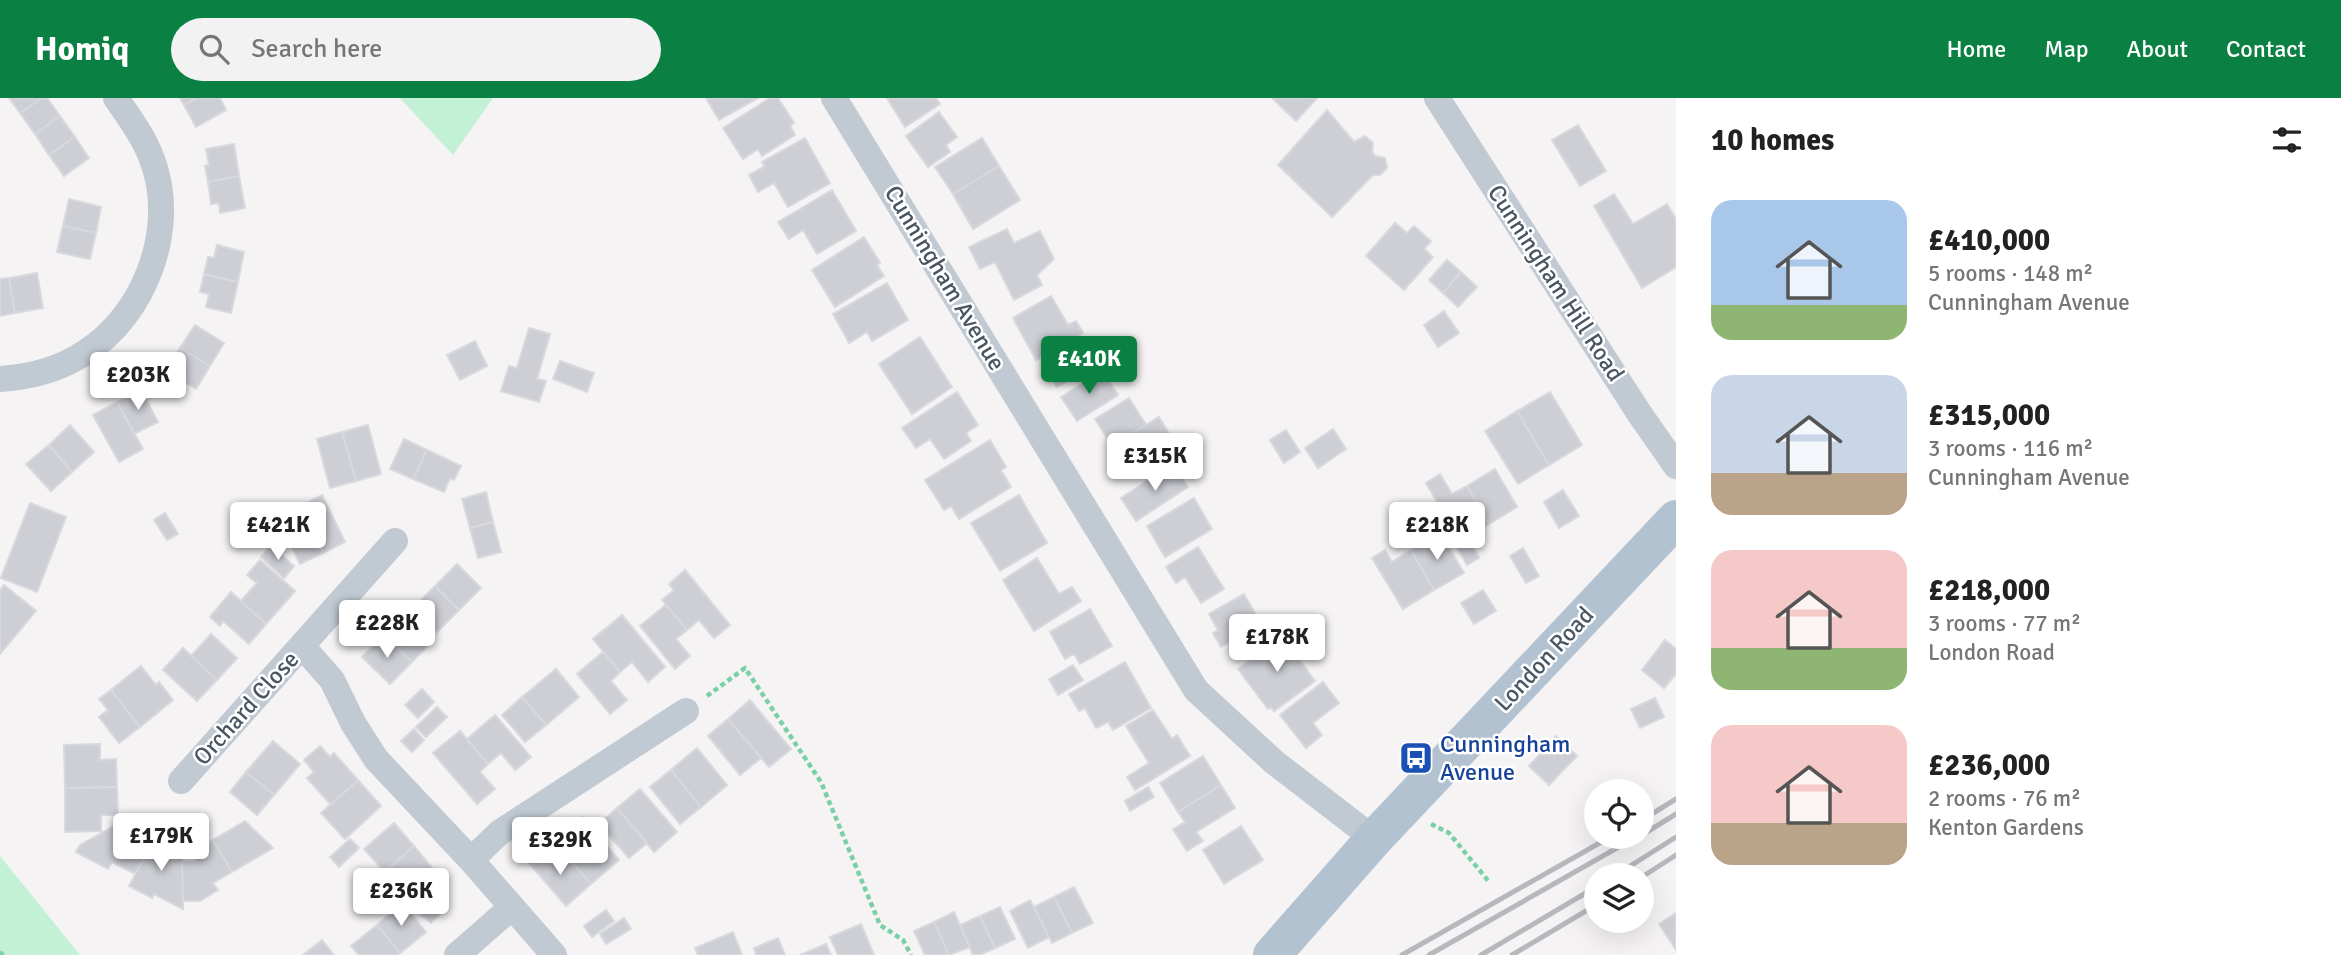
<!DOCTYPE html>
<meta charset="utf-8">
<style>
:root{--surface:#fff;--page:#f2f2f2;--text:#222;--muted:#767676;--accent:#0b8043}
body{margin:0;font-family:Signika,sans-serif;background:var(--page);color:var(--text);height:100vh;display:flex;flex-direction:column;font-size:26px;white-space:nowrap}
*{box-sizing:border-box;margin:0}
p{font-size:23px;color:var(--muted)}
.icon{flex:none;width:38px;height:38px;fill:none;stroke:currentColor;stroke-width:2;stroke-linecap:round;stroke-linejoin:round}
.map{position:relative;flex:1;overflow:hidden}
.side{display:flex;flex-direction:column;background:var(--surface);width:665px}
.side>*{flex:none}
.fabs{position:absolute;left:1584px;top:681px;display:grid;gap:14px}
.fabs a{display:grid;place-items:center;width:70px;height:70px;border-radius:50%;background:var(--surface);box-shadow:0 7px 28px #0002;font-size:35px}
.price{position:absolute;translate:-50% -60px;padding:0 16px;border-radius:7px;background:#fff;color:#222;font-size:23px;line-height:46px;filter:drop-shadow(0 2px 4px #0008)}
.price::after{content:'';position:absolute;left:50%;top:42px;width:21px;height:16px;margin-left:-10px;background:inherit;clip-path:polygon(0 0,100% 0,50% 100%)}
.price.active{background:var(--accent);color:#fff}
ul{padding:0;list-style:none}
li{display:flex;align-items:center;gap:21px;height:175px;padding:0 35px}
li span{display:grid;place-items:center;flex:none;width:196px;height:140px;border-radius:21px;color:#555}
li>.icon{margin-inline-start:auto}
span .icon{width:84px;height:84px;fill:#fffc;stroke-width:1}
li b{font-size:30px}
h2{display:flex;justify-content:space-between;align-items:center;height:84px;padding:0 35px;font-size:30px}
header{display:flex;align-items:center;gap:42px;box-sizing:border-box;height:98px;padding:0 35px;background:var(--accent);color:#fff}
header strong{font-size:33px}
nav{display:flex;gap:38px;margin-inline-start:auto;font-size:24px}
.search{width:490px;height:63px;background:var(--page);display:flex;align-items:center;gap:18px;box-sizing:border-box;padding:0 24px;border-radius:38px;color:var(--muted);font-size:26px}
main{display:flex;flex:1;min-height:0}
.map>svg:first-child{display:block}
</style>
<header>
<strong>Homiq</strong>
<div class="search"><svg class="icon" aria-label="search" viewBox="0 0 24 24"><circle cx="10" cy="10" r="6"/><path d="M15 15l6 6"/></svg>Search here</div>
<nav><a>Home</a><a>Map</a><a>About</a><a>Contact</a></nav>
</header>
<main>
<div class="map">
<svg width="1676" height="857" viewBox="0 0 1676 857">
<rect width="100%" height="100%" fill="#f5f3f3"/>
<!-- green -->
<path fill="#c3f1d5" d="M400 0H493L453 57Z
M0 758 80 857H0Z"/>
<!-- building -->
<path fill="#cdcfd5" stroke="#d7d9de" stroke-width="2" d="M9 0H42L20 15Z
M42 0H47L60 18 35 36 20 15Z
M180 0H197L184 7Z
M197 0H220L226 12 196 29 184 7Z
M706 0H758L719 22Z
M770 0H778L794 25 790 28 795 37 762 58 758 51 743 61 723 30Z
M887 0H936L940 6 905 29Z
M1272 0H1317L1296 23Z
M1327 12 1354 44 1365 38 1373 45 1372 53 1375 58 1385 60 1387 70 1380 77H1373L1332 119 1278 67Z
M939 14 957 39 946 47 950 54 928 69 906 38Z
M60 18 75 39 49 57 35 36Z
M1578 27 1606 73 1580 88 1552 42Z
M75 39 89 60 64 78 49 57Z
M805 40 830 85 788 109 774 85 758 94 749 77 765 68 762 64Z
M982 40 999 68 953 96 935 69Z
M234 46 239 78 208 84 205 68 209 67 206 51Z
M999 68 1020 102 973 131 953 96Z
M239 78 245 110 220 115 219 105 211 106 208 84Z
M832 92 856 133 817 156 803 132 789 141 778 124Z
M1614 96 1633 126 1667 106 1676 121V169L1642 190 1594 108Z
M69 101 101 109 96 135 63 128Z
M1395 125 1407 135 1414 128 1431 143 1424 151 1433 159 1404 192 1366 158Z
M63 128 96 135 90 161 57 154Z
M1007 131 1014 145 1040 133 1054 161 1037 177 1042 187 1014 202 995 164 980 171 969 149Z
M864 139 880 165 877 167 884 178 835 209 812 172Z
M217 147 244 154 238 184 204 176 208 159 214 160Z
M1447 162 1461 174 1443 195 1429 182Z
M1461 174 1477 189 1458 209 1443 195Z
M37 175 43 210 15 215 9 180Z
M204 176 238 184 231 215 206 209 209 196 200 194Z
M9 180 15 215 0 218V181Z
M887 185 908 222 872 243 867 234 849 245 833 216Z
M1051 198 1068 227 1076 223 1083 235 1036 262 1013 220Z
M1444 213 1459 235 1438 249 1424 227Z
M195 227 224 245 210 268 180 250Z
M529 230 550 236 537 281 546 283 539 304 501 293 509 268 517 270Z
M920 239 952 289 912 316 879 266Z
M1080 242 1095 268 1057 289 1042 263Z
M475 243 487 268 460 282 447 257Z
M180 250 210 268 196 291 166 273Z
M560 263 594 275 587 294 553 281Z
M1102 273 1118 297 1077 323 1061 299Z
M141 292 158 324 134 336 117 304Z
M957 294 978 327 966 335 971 343 944 361 930 341 916 350 902 330Z
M1550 294 1582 347 1549 367 1517 313Z
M1129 300 1146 327 1112 348 1095 321Z
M117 304 143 351 119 364 93 317Z
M1517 313 1549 367 1518 386 1485 333Z
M1159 319 1174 344 1127 374 1112 348Z
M70 327 94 354 72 374 49 347Z
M368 327 381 376 356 383 342 334Z
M1333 331 1346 351 1318 370 1305 350Z
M1286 332 1300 354 1284 365 1270 342Z
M342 334 356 383 330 390 317 341Z
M404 341 427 352 413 381 390 371Z
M990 342 1006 369 1001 372 1011 389 959 421 951 408 944 412 925 382Z
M49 347 72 374 51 393 26 366Z
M427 352 461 368 454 382 450 380 444 394 413 381Z
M1173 366 1188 389 1136 423 1121 400Z
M1495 371 1517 409 1489 426 1467 388Z
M1440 376 1452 396 1467 388 1489 426 1467 439 1479 460 1467 467 1455 446 1460 443 1426 385Z
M1563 392 1579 418 1559 430 1544 404Z
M486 394 493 424 470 430 462 401Z
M322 397 345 444 323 455 299 409Z
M1019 397 1047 445 1000 473 971 425Z
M1194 400 1212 431 1165 459 1147 428Z
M30 405 66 419 37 494 1 480Z
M299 409 323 455 300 466 277 420Z
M165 415 178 436 167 442 154 422Z
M493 424 501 454 478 460 470 430Z
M1440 435 1464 475 1434 492 1411 452Z
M271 448 294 468 284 480 261 459Z
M1198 449 1224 491 1201 505 1185 479 1176 485 1166 469Z
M1523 450 1539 478 1526 485 1510 458Z
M1385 452 1392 464 1411 452 1434 492 1403 511 1372 460Z
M1037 460 1059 496 1072 489 1081 503 1034 533 1003 482Z
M260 462 295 493 266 526 241 503 257 485 247 477Z
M457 466 481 490 459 512 435 488Z
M685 472 730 527 714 540 699 522 687 532 662 502 674 492 669 486Z
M4 487 36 513 0 556V492Z
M435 488 459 512 437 534 413 510Z
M1483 492 1496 513 1474 526 1461 505Z
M231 494 266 526 249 546 223 523 220 528 210 519Z
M1244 496 1261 526 1221 549 1213 535 1218 532 1209 516Z
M666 507 687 532 676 541 690 558 675 571 640 528Z
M1090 511 1112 548 1080 566 1074 556 1065 561 1050 534Z
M405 515 433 542 412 564 384 537Z
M622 517 665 569 648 584 632 564 620 574 593 541Z
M211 536 237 560 217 582 191 558Z
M384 537 412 564 390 586 362 559Z
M1282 538 1315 583 1274 613 1271 609 1268 611 1238 571Z
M1665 542 1676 551V576L1664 590 1642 572Z
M183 550 217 582 197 603 163 572Z
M603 554 620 574 611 583 627 602 610 616 577 576Z
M1125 564 1151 610 1113 632 1108 624 1096 630 1085 610 1079 613 1069 596Z
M1073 567 1083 582 1058 597 1049 581Z
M141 568 156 587 159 584 173 602 140 629 111 592Z
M556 571 579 599 546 627 522 599Z
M1323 584 1339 605 1313 625 1322 637 1306 650 1280 617Z
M422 591 434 604 418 620 405 607Z
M111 592 140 629 119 645 99 619 108 612 99 601Z
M522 599 546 627 525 644 502 617Z
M1655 600 1664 619 1640 630 1631 611Z
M750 602 791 651 769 669 728 621Z
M437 609 447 619 426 639 416 629Z
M1153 612 1172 641 1177 637 1190 658 1135 692 1127 679 1149 665 1126 628Z
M495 617 531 659 515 672 501 655 488 666 467 641Z
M728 621 761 660 740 677 708 638Z
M414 631 424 642 412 654 401 643Z
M460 633 488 666 480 674 495 691 477 706 433 655Z
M1556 638 1577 658 1549 687 1529 668Z
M273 643 300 666 274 697 246 674Z
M100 646V662L116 661 117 689 65 690 64 647Z
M320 648 330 659 334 655 358 682 331 707 307 680 314 674 304 662Z
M697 650 727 687 701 709 671 672Z
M1203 658 1221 687 1178 714 1160 685Z
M671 672 701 709 680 726 650 689Z
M246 674 274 697 257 717 230 694Z
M358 682 381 708 345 741 321 715Z
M1221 687 1235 710 1196 734 1203 743 1187 753 1173 731 1185 724 1178 714Z
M117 689 118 717H101V733L65 734V690Z
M1148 689 1154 699 1130 713 1125 703Z
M640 691 677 734 654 754 617 710Z
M617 710 647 745 629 760 599 726Z
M582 719 619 762 591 786 570 762 584 751 567 731Z
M245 723 273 750 232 774 213 742Z
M394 725 414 748 385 774 364 751Z
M132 726 156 738 135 776 112 764 108 771 76 754 80 747 116 727 128 733Z
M1241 728 1263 762 1224 786 1203 752Z
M156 738 182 752 183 811 154 796 152 800 129 788Z
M350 741 359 750 339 769 330 759Z
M213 742 232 774 213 785 218 792 200 803H183L182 764H197L192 755Z
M414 748 433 771 404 796 385 774Z
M546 751 562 769 570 762 591 786 566 808 529 765Z
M1074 789 1093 825 1072 835 1054 799Z
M1054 799 1072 835 1052 845 1034 809Z
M424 802 440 816 431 825 416 812Z
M1030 802 1049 839 1028 850 1010 813Z
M402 805 426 834 400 855 377 827Z
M1000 809 1015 841 995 850 980 818Z
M606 812 614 823 592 839 584 828Z
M954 814 970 849 949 857 934 824Z
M1676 815V852L1659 826Z
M980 818 995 850 979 857H973L960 827Z
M624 820 631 831 606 846 600 836Z
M934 824 949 857H925L914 833Z
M861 826 874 857H838L830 839Z
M377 827 400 855 398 857H359L351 848Z
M733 834 742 857H698L695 850Z
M778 840 785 857H756L754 850Z
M322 842 334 857H303Z
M826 846 831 857H800Z"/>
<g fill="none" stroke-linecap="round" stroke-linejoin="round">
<!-- path -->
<path stroke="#7ad0a6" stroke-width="4.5" stroke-dasharray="5 3.5" stroke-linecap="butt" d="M707 598 745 570 821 684 880 827 903 842 911 857
M1431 726 1449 735 1490 785
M0 854 3 857"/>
<!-- street -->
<path stroke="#c1cad2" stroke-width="26" d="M834 0 1196 592 1274 664 1374 741
M1437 0 1639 315 1676 368
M0 281C30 279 61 271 86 254 144 217 175 135 155 70 147 43 131 22 116 0
M302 548 332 582 353 625 376 661 471 762 554 857
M181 683 395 443
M471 762 499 735 686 613
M457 857 512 809"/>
<!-- primary -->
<path stroke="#b3c2d1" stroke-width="38" d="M1272 857 1374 741 1676 421"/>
<!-- rail -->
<path stroke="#b5b8bd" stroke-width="5" d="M1642 722 1676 701
M1642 737 1676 716
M1616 777 1676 739
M1642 779 1676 757
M1402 857 1612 738
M1429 857 1638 738
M1481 857 1596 789
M1512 857 1596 807"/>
</g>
<!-- icons -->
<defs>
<symbol id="bus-square" viewBox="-11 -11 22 22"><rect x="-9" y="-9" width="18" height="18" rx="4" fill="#1a4fb4" stroke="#fff"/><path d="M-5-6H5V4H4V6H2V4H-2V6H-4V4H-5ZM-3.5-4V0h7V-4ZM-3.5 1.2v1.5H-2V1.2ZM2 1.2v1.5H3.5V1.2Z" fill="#fff"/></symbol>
</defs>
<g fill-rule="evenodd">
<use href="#bus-square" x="1397" y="641" width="38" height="38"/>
</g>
<g text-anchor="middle" stroke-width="5" stroke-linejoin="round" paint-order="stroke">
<!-- street labels -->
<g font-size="24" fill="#4a5661" stroke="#fff">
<text transform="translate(945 180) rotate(59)" y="8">Cunningham Avenue</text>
<text transform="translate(1556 185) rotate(57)" y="8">Cunningham Hill Road</text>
<text transform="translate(1544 561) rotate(-47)" y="8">London Road</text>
<text transform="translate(246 610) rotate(-48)" y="8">Orchard Close</text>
</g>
<!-- transit labels -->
<g font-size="24" fill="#164399" stroke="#fff" text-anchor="start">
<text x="1440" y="654">Cunningham<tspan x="1440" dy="28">Avenue</tspan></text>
</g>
</g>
</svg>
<div class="fabs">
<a><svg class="icon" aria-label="locate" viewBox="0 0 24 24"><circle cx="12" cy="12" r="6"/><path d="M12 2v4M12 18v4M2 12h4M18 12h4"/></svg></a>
<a><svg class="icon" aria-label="layers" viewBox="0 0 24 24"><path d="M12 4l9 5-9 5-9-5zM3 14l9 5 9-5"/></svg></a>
</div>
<b class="price active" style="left:1089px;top:298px">£410K</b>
<b class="price" style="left:138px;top:314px">£203K</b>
<b class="price" style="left:1155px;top:395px">£315K</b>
<b class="price" style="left:278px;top:464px">£421K</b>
<b class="price" style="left:1437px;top:464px">£218K</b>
<b class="price" style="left:387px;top:562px">£228K</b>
<b class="price" style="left:1277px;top:576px">£178K</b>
<b class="price" style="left:161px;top:775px">£179K</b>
<b class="price" style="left:560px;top:779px">£329K</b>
<b class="price" style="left:401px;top:830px">£236K</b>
</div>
<section class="side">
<h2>10 homes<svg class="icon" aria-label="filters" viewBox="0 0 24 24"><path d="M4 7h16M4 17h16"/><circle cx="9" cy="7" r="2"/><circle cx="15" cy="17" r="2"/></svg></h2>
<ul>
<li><span style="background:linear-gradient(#a9c7e8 75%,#8fb573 0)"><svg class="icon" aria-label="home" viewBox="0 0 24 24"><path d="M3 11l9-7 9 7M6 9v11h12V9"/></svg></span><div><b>£410,000</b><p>5 rooms · 148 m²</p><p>Cunningham Avenue</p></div></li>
<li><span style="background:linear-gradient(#c9d6e8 70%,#b9a48a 0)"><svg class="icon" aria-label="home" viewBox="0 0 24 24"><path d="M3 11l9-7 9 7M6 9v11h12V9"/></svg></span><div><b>£315,000</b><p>3 rooms · 116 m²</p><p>Cunningham Avenue</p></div></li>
<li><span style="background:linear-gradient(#f6c9c9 70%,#8fb573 0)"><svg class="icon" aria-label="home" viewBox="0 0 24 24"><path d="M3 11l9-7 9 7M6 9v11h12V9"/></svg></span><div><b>£218,000</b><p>3 rooms · 77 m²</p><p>London Road</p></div></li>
<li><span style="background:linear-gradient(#f6c9c9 70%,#b9a48a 0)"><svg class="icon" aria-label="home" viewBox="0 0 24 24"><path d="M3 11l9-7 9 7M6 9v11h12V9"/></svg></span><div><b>£236,000</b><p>2 rooms · 76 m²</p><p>Kenton Gardens</p></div></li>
</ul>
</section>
</main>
